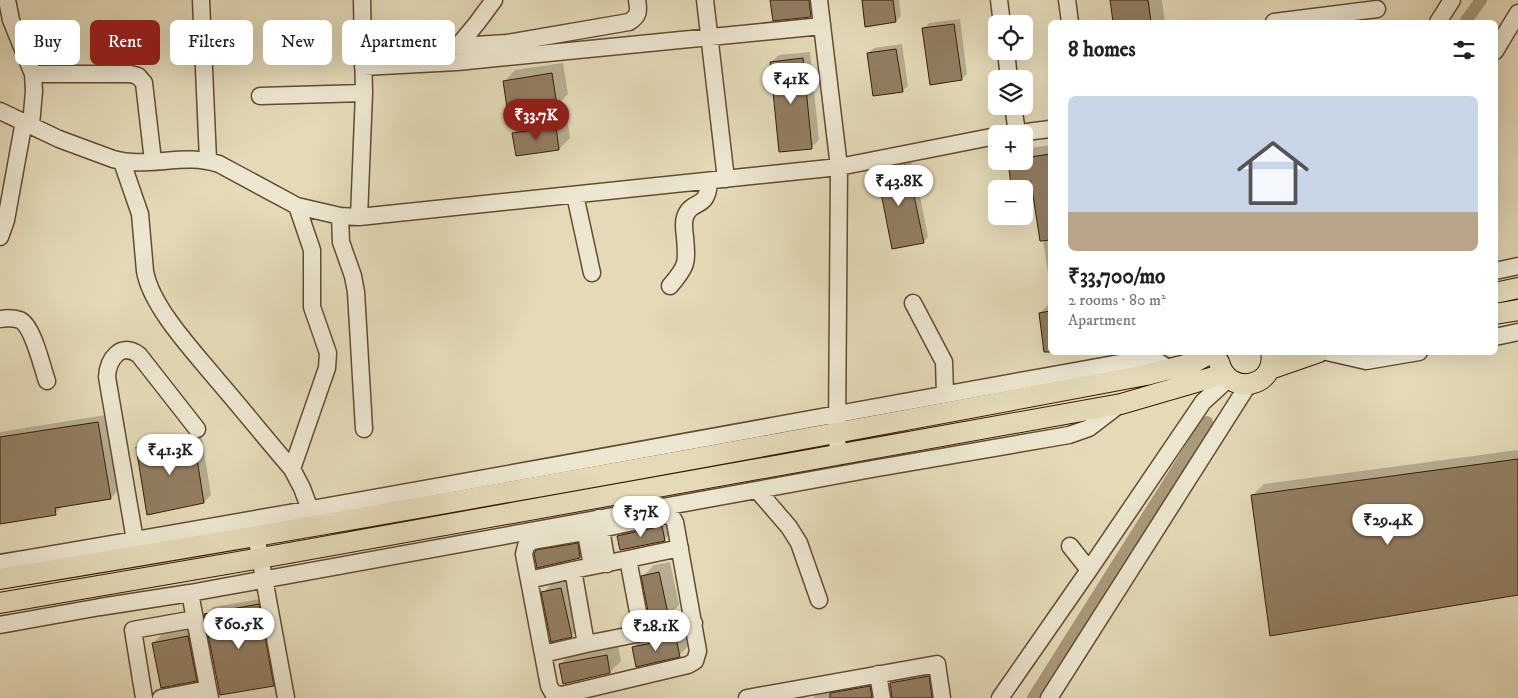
<!DOCTYPE html>
<meta charset="utf-8">
<style>
:root{--surface:#fff;--page:#f2f2f2;--text:#222;--muted:#767676;--accent:#8f2418}
body{margin:0;font-family:"IM FELL DW Pica",serif;background:var(--page);color:var(--text);height:100vh;display:flex;flex-direction:column;font-size:19px;white-space:nowrap}
*{box-sizing:border-box;margin:0}
p{font-size:16px;color:var(--muted)}
.icon{flex:none;width:28px;height:28px;fill:none;stroke:currentColor;stroke-width:2;stroke-linecap:round;stroke-linejoin:round}
.map{position:relative;flex:1;overflow:hidden}
.side{position:absolute;left:1048px;top:20px;width:450px;height:335px;display:flex;flex-direction:column;background:var(--surface);border-radius:8px;box-shadow:0 5px 20px #0002}
.side>*{flex:none}
.guide{position:absolute;left:15px;top:20px;width:475px;height:45px;display:flex;gap:10px}
.tools{position:absolute;left:988px;top:15px;display:grid;gap:10px}
.tools a{display:grid;place-items:center;width:45px;height:45px;border-radius:8px;background:var(--surface);box-shadow:0 5px 20px #0002;font-size:25px}
.price{position:absolute;translate:-50% -42px;padding:0 11px;border-radius:18px;background:#fff;color:#222;font-size:16px;line-height:32px;filter:drop-shadow(0 1px 2px #0008)}
.price::after{content:'';position:absolute;left:50%;top:30px;width:15px;height:11px;margin-left:-8px;background:inherit;clip-path:polygon(0 0,100% 0,50% 100%)}
.price.selected{background:var(--accent);color:#fff}
ul{padding:0;list-style:none}
li{display:grid;align-content:center;gap:10px;height:265px;padding:0 20px}
li span{display:grid;place-items:center;height:155px;border-radius:8px;color:#555}
li>.icon{margin-inline-start:auto}
span .icon{width:90px;height:90px;fill:#fffc;stroke-width:1}
li b{font-size:21px}
h2{display:flex;justify-content:space-between;align-items:center;height:60px;padding:0 20px;font-size:21px}
.pill{padding:0 18px;border-radius:8px;background:var(--surface);box-shadow:0 5px 20px #0002;font-size:18px;line-height:45px}
.pill.selected{background:var(--accent);color:#fff}
.map>svg:first-child{display:block}
</style>
<div class="map">
<svg width="1518" height="698" viewBox="0 0 1518 698">
<rect width="100%" height="100%" fill="#e4dab8"/>
<filter id="stains"><feTurbulence type="fractalNoise" baseFrequency=".004" numOctaves="4"/><feColorMatrix values="0 0 0 0 .2 0 0 0 0 .09 0 0 0 0 .02 0 0 0 .5 -.17"/></filter>
<radialGradient id="worn" r=".72"><stop offset=".6" stop-color="#630" stop-opacity="0"/><stop offset="1" stop-color="#630" stop-opacity=".3"/></radialGradient>
<!-- shadow -->
<path fill="#0003" d="M771 0H817L818 8 810 16Z
M863 0H899L901 16 896 21Z
M1112 0H1162L1165 22H1115Z
M960 19 967 74 962 79 924 29 929 23Z
M902 44 908 86 902 91 868 53 874 48Z
M810 52 819 140 811 148 771 62 779 55Z
M563 63 568 94 557 105 504 82 515 70Z
M567 116 570 138 559 149 514 133 525 122Z
M1050 145V288L1043 240 1032 181 1024 161V149Z
M911 161 916 187 918 186 928 237 923 242 881 186 872 172 877 167Z
M1050 303V336L1040 313Z
M105 415 118 490 111 498 63 506 55 513 0 523V432Z
M201 433 211 495 204 502 137 448 144 440Z
M1518 450V594L1253 495 1264 484Z
M673 516 675 529 664 540 619 536 630 525Z
M588 533 591 546 580 557 537 551 549 540Z
M670 562 679 605 668 617 643 576 654 565Z
M572 578 582 625 571 636 543 593 554 581Z
M266 598 280 677 273 684 206 615 213 607Z
M199 625 207 669 196 680 153 643 164 632Z
M687 628 690 644 679 656 633 648 644 637Z
M618 645 621 661 610 672 560 664 572 653Z
M939 665 947 698H813L824 686 881 676 889 697H892L891 683 902 672Z"/>
<g fill="none" stroke-linecap="round" stroke-linejoin="round">
<!-- canal -->
<path stroke="#aa997b" stroke-width="12" d="M1465 22 1481 0
M1033 698 1207 422"/>
</g>
<!-- building -->
<path fill="#927e62" stroke="#3a1b04" d="M770 0H809L811 17 773 21Z
M862 0H893L896 22 865 27Z
M1110 0H1148L1151 22H1113Z
M954 24 962 80 930 85 922 28Z
M896 49 903 92 873 96 867 53Z
M803 58 812 149 779 152 770 62Z
M552 73 557 106 508 114 503 81Z
M556 127 559 150 516 156 512 133Z
M1050 154V240L1040 241 1031 182 1011 185 1008 161H1024V158Z
M906 165 911 191H913L924 243 892 249 880 188 874 189 871 172Z
M1050 311V352H1044L1039 313Z
M98 422 111 499 55 508 56 515 0 524V437Z
M194 440 204 503 147 515 136 447Z
M1518 459V595L1270 636 1251 495Z
M662 526 665 541 620 550 617 536Z
M578 543 580 558 537 568 534 554 536 550Z
M659 572 669 618 650 621 641 576Z
M561 588 572 637 551 642 541 592Z
M259 604 274 686 220 695 204 614Z
M188 636 197 681 161 688 152 643Z
M676 638 680 657 636 667 632 647Z
M607 655 610 673 563 684 559 664Z
M929 676 932 698H892L890 683Z
M870 686 872 698H830V693Z"/>
<g fill="none" stroke-linecap="round" stroke-linejoin="round">
<defs>
<path id="minor" d="M7 0 11 20 33 74 34 91 31 125
M201 0 208 160
M362 0 364 93 359 217 839 167 996 136
M494 0 477 23 458 46 507 43 629 22C639 16 639 11 637 0
M705 0 726 179
M819 0 839 167 837 434 838 455
M999 0 1002 24
M1067 0 1070 22
M1274 22 1377 9
M1438 22 1452 0
M1006 51 1009 79
M1495 51 1518 13
M363 67 457 62 822 26
M33 74H130L138 76 144 83 153 161
M260 96 364 93
M1013 106 1017 132
M0 111 59 139 113 159C148 169 184 152 219 164L297 206 340 216 359 217
M1010 134 1050 129
M122 162 140 214 145 271C151 307 195 353 218 381 243 410 267 440 292 469L302 488 313 518
M575 195 592 273
M340 216 341 242 353 276 356 292 364 429
M0 237 6 220 24 121
M1495 271 1518 266
M670 286C688 265 687 263 685 237 684 230 683 223 685 217 692 198 708 211 709 181
M913 303 944 362 945 394
M0 319C6 318 14 318 20 320 33 326 42 367 47 381
M1495 337 1518 332
M1327 352 1366 361 1419 352
M292 469 327 368 328 353 312 307V250L297 206
M757 490 789 527 799 543 819 600
M665 515 671 516 675 522 698 651 695 661 688 665 562 695 553 693 549 686 524 554 526 546 532 541 601 529Z
M599 518 607 564
M584 522 592 566
M256 535 286 698
M1070 546 1089 570
M137 552 107 377C108 359 121 341 139 355L197 429
M628 559 642 633 586 644 573 570Z
M628 559 680 548
M0 563C382 499 762 427 1142 359L1155 360 1170 369
M529 580 573 570
M190 593 210 698
M0 625 100 607 190 593 872 469 1069 435 1089 428 1119 405
M642 633 694 623
M543 654 586 644
M878 674 882 698
M144 698 133 630 195 619
M161 698 208 689
M747 698 937 664 942 698
M1000 698 1089 570 1203 402 1228 379
M1049 698 1248 385"/>
<path id="major" d="M1495 293 1518 288
M1495 314 1518 310
M1219 362C1228 398 1278 387 1271 352
M1270 369 1319 352
M0 579C383 516 765 447 1146 375L1193 363 1212 352
M0 603 261 558 1121 404 1224 374"/>
</defs>
<!-- minor casing -->
<use href="#minor" stroke="#644b31" stroke-width="19"/>
<!-- major casing -->
<use href="#major" stroke="#3a1b04" stroke-width="22"/>
<!-- minor -->
<use href="#minor" stroke="#ede7d1" stroke-width="16"/>
<!-- major -->
<use href="#major" stroke="#e4dab8" stroke-width="20"/>
</g>
<rect width="100%" height="100%" filter="url(#stains)"/>
<rect width="100%" height="100%" fill="url(#worn)"/>
</svg>
<div class="tools">
<a><svg class="icon" aria-label="locate" viewBox="0 0 24 24"><circle cx="12" cy="12" r="6"/><path d="M12 2v4M12 18v4M2 12h4M18 12h4"/></svg></a>
<a><svg class="icon" aria-label="layers" viewBox="0 0 24 24"><path d="M12 4l9 5-9 5-9-5zM3 14l9 5 9-5"/></svg></a>
<a>+</a>
<a>−</a>
</div>
<b class="price" style="left:791px;top:105px">₹41K</b>
<b class="price selected" style="left:536px;top:141px">₹33.7K</b>
<b class="price" style="left:899px;top:207px">₹43.8K</b>
<b class="price" style="left:170px;top:476px">₹41.3K</b>
<b class="price" style="left:641px;top:538px">₹37K</b>
<b class="price" style="left:1388px;top:546px">₹29.4K</b>
<b class="price" style="left:239px;top:650px">₹60.5K</b>
<b class="price" style="left:656px;top:652px">₹28.1K</b>
<div class="guide">
<a class="pill">Buy</a>
<a class="pill selected">Rent</a>
<a class="pill">Filters</a>
<a class="pill">New</a>
<a class="pill">Apartment</a>
</div>
<section class="side">
<h2>8 homes<svg class="icon" aria-label="filters" viewBox="0 0 24 24"><path d="M4 7h16M4 17h16"/><circle cx="9" cy="7" r="2"/><circle cx="15" cy="17" r="2"/></svg></h2>
<ul>
<li><span style="background:linear-gradient(#c9d6e8 75%,#b9a48a 0)"><svg class="icon" aria-label="home" viewBox="0 0 24 24"><path d="M3 11l9-7 9 7M6 9v11h12V9"/></svg></span><div><b>₹33,700/mo</b><p>2 rooms · 80 m²</p><p>Apartment</p></div></li>
</ul>
</section>
</div>
